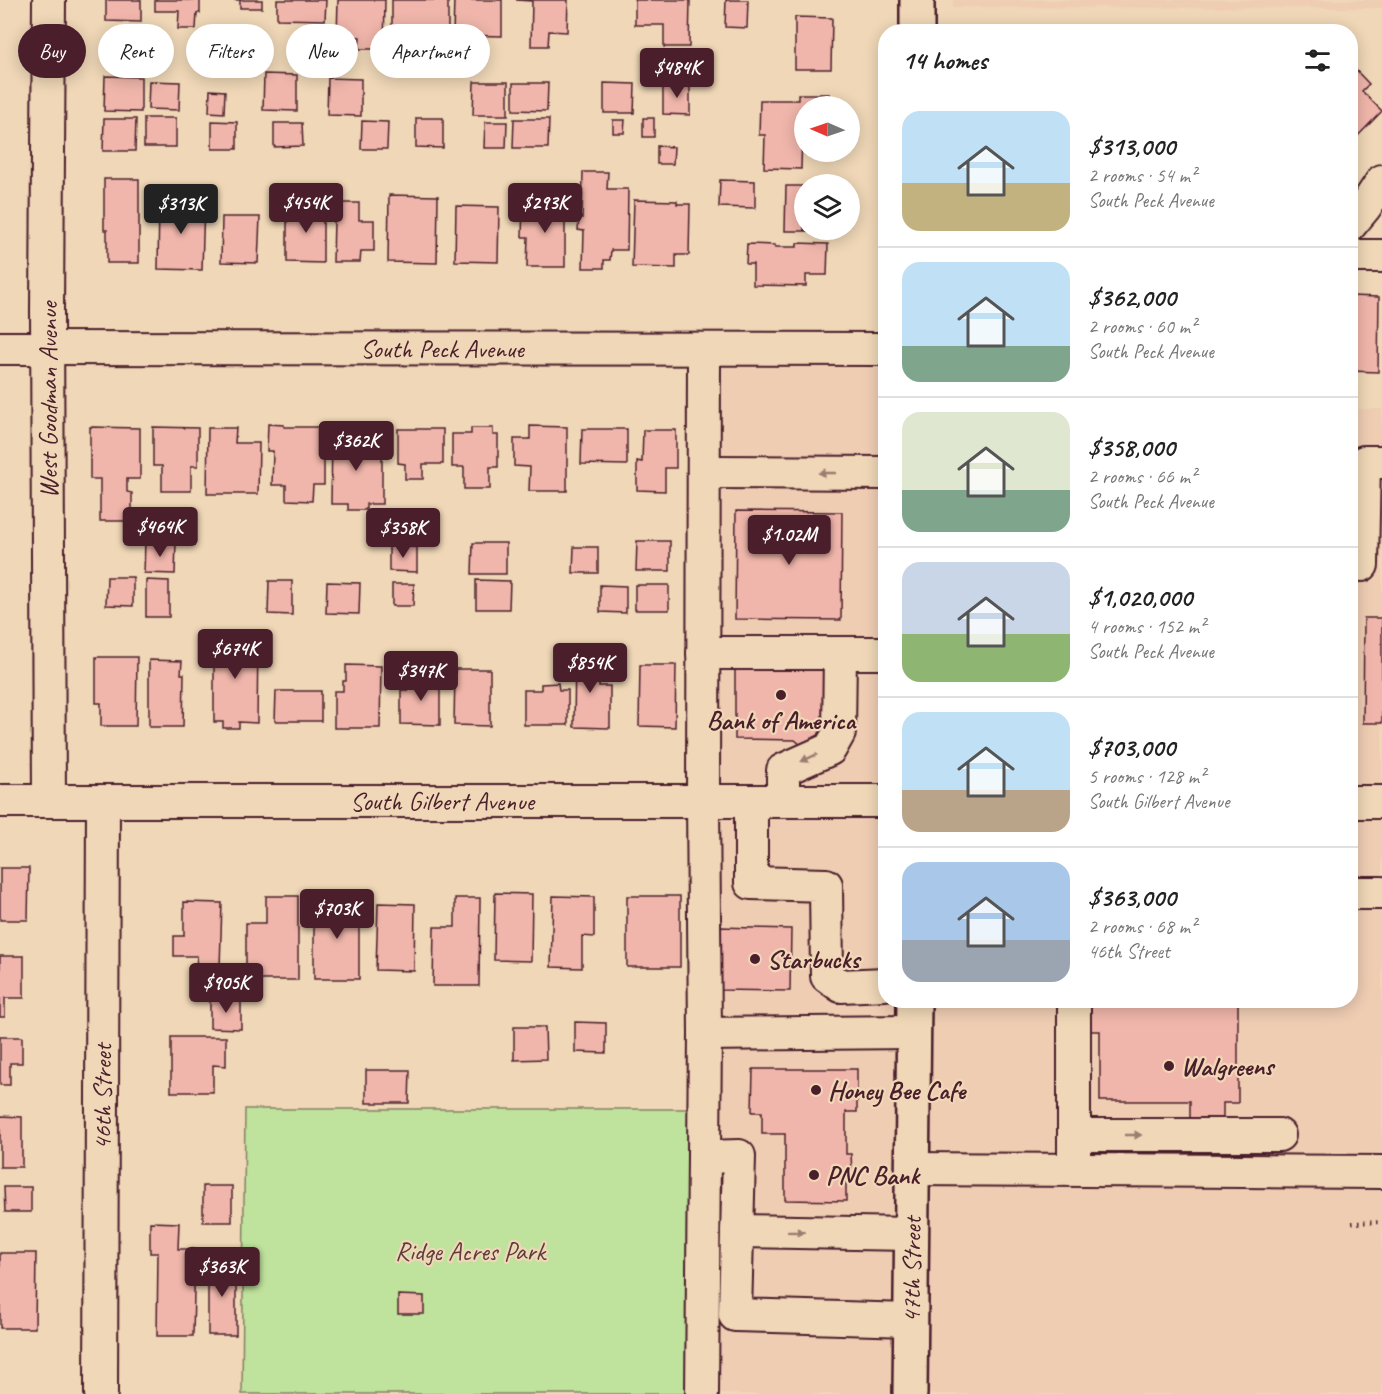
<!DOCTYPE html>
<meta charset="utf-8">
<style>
:root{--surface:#fff;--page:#f6f6f6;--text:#222;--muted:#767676;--line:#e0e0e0;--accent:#4a1f2b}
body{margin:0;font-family:Caveat,sans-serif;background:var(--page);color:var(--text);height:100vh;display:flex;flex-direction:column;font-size:22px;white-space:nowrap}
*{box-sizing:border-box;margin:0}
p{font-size:20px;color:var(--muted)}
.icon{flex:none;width:33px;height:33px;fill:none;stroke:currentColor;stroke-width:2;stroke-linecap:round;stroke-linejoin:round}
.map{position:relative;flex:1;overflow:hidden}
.details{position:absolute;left:878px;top:24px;width:480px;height:984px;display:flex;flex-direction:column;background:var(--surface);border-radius:24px;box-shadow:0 3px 15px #0003}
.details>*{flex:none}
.guide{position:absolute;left:18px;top:24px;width:570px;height:54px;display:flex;gap:12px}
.needle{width:39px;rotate:272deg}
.tools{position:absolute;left:794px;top:96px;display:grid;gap:12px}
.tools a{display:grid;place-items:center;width:66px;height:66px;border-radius:50%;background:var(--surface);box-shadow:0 3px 15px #0003;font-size:30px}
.price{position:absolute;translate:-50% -51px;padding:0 14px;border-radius:6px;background:var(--accent);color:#fff;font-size:20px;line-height:39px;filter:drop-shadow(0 2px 3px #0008)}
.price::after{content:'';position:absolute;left:50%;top:36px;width:18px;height:14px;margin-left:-9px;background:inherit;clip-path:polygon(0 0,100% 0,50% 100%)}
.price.active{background:#222;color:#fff}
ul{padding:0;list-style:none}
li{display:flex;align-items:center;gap:18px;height:150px;padding:0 24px}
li+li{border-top:2px solid var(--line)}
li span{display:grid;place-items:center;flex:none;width:168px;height:120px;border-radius:18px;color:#555}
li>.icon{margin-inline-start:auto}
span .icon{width:72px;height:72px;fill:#fffc;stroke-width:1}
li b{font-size:26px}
h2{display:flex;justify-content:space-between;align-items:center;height:72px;padding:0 24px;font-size:26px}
.tag{padding:0 21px;border-radius:27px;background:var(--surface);box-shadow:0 3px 15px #0003;font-size:21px;line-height:54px}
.tag.active{background:var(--accent);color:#fff}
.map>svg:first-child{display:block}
</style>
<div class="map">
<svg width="1382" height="1394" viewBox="0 0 1382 1394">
<rect width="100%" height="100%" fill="#efd7b7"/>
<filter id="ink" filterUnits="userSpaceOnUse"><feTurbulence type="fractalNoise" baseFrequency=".0167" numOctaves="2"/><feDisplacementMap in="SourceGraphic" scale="12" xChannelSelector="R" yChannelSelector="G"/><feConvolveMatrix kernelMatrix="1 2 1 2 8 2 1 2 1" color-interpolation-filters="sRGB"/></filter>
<g filter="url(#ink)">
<!-- built -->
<path fill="#efcdb3" d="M953 0H1382V8L953 7Z
M700 331 885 332V1000H1350V409H1382V1394H697Z"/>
<!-- green -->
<path fill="#bfe29c" stroke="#848064" stroke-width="1.5" d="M245 1109H698L697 1394H242Z"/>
<!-- building -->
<path fill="#f0b6ab" stroke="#4a1f2b" stroke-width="1.5" d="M106 0H141V22L106 21Z
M155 0H200V13H197L196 29H178L179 11H155Z
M234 0H262V8H240V0Z
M277 0H326L325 20 277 19Z
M338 0H385L384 49H359L360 37 337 36Z
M392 0H448V36L392 34Z
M454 0H502V36L453 35Z
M516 0H568L567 32 549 31 548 46H531L532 1Z
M635 0H690L689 47H664V25H635Z
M726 0H748L747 28 725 27Z
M795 17 832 18 831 69H795Z
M1350 64 1369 84 1362 91 1382 111 1350 144Z
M264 74 297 75V111L263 110Z
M105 76 141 77V112L104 111Z
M328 78 361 79V116L327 115Z
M149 81 180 82 179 110 148 109Z
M474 82H508V115H473Z
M513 83H548L547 111 513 110Z
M604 83 635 84 634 113H604Z
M663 84H690V115L663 114Z
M210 90 225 91 224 113 209 112Z
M798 94H829V106H804V130H802L801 169 764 168 765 135H759L760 100H798Z
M144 118H176V147H144Z
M416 118H443V148L416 147Z
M643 118H654V137H643Z
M104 119H136L135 151H103Z
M514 119H549L548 148H513Z
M613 120H625L624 133H613Z
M212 121 237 122V149H212Z
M362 121 388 122 387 149H361Z
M485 122H507L506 148H484Z
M274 123H302L303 146 274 147Z
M657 146 674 147 673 164H657Z
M583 172H608L607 189H628L627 250H611L610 260H604V268H583L584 231 578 230 579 217 582 218Z
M104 179H139V263H107V230H104Z
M720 180 755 181V208L719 207Z
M786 186H804V230H833V231H785Z
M389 195 438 196 437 263 388 262Z
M634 200 677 201V204H690L689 255H676V268L632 267Z
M159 201 204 202 202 270 158 269Z
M297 202H323V263L287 262V216H297Z
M523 202 565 203V267H527L528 237H522Z
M341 203H359V220H374V251H361L360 262H333L334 220H340Z
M456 206 499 207 498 262 455 261Z
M222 217H260L258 263 221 262Z
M797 243 828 244 827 275H806V286L753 285V264H746L747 244 775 245V247H797Z
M1350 296 1379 297 1378 372 1350 371Z
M268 424 284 425V427H324V485H313L312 501 286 500V485H272L273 451H267Z
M530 426 567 427V491H529L530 467 514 466V439H530Z
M90 427 140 428V479H127V492L132 493V521H100V479H90Z
M153 427 198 428V466H191V491H162V466H153Z
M208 428H236L235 443H259L258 494H207Z
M471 428H493V435H498V467H490V489H464V467H452V434H471Z
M398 429H443V464H423V479H405V464L398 463Z
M582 429H627V465L581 464Z
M345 430H359V443H382V504H366V510H348V504H331L332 437H345Z
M643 430H676V468H665V491L637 490V461L642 462Z
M736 511 842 512 841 620 735 619Z
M145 541 176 542 175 574 144 573Z
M637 541H670V571H636Z
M473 543H506V574H472Z
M389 546 417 547V572L389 571Z
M574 547H598V573H573Z
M107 577H133V606L106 605Z
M146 580 169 581V617H146Z
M476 580 510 581 509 609H476Z
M269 581H292V615L268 614Z
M327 582 360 583 359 614 326 613Z
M392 584H414L413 606H392Z
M600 585 626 586V613L600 612Z
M635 585H669V610H635Z
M1364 618H1382V723H1363Z
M207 639H258L257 723 239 722V728H223V722H214V661H207Z
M575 653 599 654V686H610V728L574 727Z
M96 657H137L136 726H101V703H96Z
M149 660 182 661 181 674H184L183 727H149Z
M735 664 827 669 831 733 807 750 795 740 735 739Z
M346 665 381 666 380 728H334V691H343V681H346Z
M640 665H676L675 727 639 726Z
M455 669H490V726L454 725Z
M408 678H440V725L401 724V690H408Z
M558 683 559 690H568V725H524V690H541V684Z
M276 691H321V721H275Z
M0 868H29L28 920H0Z
M495 893 532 894 531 961 494 960Z
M266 896H298V980H246V923H266Z
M553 896 594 897V937L582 936V968L551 967Z
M627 896H680V967H627Z
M455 898H480L479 986H433L434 927H455Z
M331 899H359V979H314V907H330Z
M184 902 222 903 220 967H196L197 956H174V936H184Z
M378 903 415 904 414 971 376 970Z
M720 927 791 929 790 991 720 990Z
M0 956H24V998H5V1017H0Z
M210 999H241V1029L210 1028Z
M1100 1000H1238V1103H1223V1124H1190V1101H1100V1031H1091V1002H1100Z
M575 1022 606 1023V1053L575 1052Z
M514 1027H545L546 1059 514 1060Z
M0 1037H22V1063H10V1085H0Z
M171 1037H226V1066L213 1065V1092H171Z
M753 1069H857V1112H846V1154H851L852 1173 846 1174V1201L785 1200V1134H762V1112H752Z
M366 1070H410L409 1103H366Z
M0 1116 22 1117V1167H0Z
M203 1186H232V1222H203Z
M4 1187H31V1212H5Z
M150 1222 179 1223 178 1249H195L193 1336H157L158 1253H150Z
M0 1253H36L35 1328H0Z
M208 1261H236V1335H208Z
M398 1295 424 1296V1314H398Z"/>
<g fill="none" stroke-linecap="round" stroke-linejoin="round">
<defs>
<g id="minor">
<path d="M1350 225 1365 207 1382 181"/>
<path d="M1350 256H1382"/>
<path id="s1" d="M0 348 885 349"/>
<path d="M704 472 885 473"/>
<path d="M1362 565 1364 462H1382"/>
<path d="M703 653H885"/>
<path id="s2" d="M0 801H885"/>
<path d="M49 801 47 311 49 0"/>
<path d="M751 801V883L826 885 827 976 841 986 885 984"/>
<path d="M783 801V770L830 749 839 733 840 653"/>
<path d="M1350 802H1382"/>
<path d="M1350 893H1382"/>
<path d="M1074 1000V1156"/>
<path d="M705 1034 913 1032"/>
<path d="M1074 1135H1279"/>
<path d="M704 1157 739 1156 735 1315 911 1320"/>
<path d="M912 1169 1382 1172"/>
<path d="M737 1231 911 1234"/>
<path id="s3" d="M101 1394 103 801"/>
<path d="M702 1394 705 1034 703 801 704 349"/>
</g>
<g id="major">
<path d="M917 32V0"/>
<path id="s4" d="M910 1394 914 1000"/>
</g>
</defs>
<!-- minor casing -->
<use href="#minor" stroke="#4a1f2b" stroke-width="36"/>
<!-- major casing -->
<use href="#major" stroke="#4a1f2b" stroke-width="38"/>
<!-- path -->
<path stroke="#4a1f2b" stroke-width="4" stroke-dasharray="1.5 4.5" stroke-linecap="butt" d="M1352 1223 1382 1222"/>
<!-- minor -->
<use href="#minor" stroke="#efd7b7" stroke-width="32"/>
<!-- major -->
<use href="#major" stroke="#efd7b7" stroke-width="33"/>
</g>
<!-- one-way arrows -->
<defs><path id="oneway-solid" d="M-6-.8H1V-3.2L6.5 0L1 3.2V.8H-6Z" transform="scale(1.5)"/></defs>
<g fill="#9c7b71">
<use href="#oneway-solid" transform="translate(827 473) rotate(-180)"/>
<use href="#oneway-solid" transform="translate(809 758) rotate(155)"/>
<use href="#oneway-solid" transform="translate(1133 1135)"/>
<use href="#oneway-solid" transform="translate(796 1232) rotate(1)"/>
</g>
</g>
<!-- markers -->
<g fill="#4a1f2b" stroke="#efd7b7" stroke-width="2">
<circle cx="781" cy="695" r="6"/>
<circle cx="755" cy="959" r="6"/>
<circle cx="1169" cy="1066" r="6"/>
<circle cx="816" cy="1090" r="6"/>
<circle cx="814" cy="1175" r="6"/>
</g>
<g text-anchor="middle" stroke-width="4.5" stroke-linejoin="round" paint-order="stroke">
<!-- street labels -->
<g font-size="26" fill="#4a1f2b" stroke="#efd7b7">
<text dy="9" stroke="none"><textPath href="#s1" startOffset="442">South Peck Avenue</textPath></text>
<text transform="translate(48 400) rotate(-90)" y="9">West Goodman Avenue</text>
<text dy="9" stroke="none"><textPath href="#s2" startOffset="442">South Gilbert Avenue</textPath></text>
<text dy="9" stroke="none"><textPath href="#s3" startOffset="297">46th Street</textPath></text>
<text dy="9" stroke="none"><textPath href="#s4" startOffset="124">47th Street</textPath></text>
</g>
<!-- poi labels -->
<g font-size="26" font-weight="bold" fill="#4a1f2b" stroke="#efd7b7" text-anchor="start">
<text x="781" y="729" text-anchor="middle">Bank of America</text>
<text x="767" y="968">Starbucks</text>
<text x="1181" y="1075">Walgreens</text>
<text x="828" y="1099">Honey Bee Cafe</text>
<text x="826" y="1184">PNC Bank</text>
</g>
<!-- park labels -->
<g font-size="26" fill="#5c3c3c" stroke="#efd7b7">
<text x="470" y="1260">Ridge Acres Park</text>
</g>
</g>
</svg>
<div class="tools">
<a><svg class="needle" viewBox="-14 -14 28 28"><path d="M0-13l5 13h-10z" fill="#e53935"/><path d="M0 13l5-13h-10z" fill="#767676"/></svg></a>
<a><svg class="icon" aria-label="layers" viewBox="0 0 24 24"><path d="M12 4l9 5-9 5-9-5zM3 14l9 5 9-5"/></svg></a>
</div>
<b class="price" style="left:677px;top:99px">$484K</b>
<b class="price" style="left:306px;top:234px">$454K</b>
<b class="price" style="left:545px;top:234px">$293K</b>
<b class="price active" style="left:181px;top:235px">$313K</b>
<b class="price" style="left:356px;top:472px">$362K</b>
<b class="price" style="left:160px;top:558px">$464K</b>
<b class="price" style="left:403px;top:559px">$358K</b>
<b class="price" style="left:789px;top:566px">$1.02M</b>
<b class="price" style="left:235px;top:680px">$674K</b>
<b class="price" style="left:590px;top:694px">$854K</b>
<b class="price" style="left:421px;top:702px">$347K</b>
<b class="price" style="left:337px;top:940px">$703K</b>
<b class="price" style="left:226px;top:1014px">$905K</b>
<b class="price" style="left:222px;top:1298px">$363K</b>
<div class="guide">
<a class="tag active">Buy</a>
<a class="tag">Rent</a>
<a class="tag">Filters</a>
<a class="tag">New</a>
<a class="tag">Apartment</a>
</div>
<section class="details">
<h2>14 homes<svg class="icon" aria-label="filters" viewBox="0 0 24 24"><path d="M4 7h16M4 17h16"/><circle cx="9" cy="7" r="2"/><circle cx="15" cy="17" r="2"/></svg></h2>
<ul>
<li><span style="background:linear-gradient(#bfe0f5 60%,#c2b280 0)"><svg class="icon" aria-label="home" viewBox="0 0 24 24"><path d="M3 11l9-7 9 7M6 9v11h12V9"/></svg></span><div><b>$313,000</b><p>2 rooms · 54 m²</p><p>South Peck Avenue</p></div></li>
<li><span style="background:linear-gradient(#bfe0f5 70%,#7fa58c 0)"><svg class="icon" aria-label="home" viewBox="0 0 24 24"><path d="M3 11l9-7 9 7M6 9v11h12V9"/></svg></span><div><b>$362,000</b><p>2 rooms · 60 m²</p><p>South Peck Avenue</p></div></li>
<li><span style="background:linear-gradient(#dfe7d0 65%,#7fa58c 0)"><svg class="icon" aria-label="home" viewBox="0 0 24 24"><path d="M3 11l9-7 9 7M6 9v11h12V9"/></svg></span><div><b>$358,000</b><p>2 rooms · 66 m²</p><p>South Peck Avenue</p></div></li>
<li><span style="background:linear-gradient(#c9d6e8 60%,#8fb573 0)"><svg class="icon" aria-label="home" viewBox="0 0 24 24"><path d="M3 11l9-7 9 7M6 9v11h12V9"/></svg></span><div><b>$1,020,000</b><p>4 rooms · 152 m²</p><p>South Peck Avenue</p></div></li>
<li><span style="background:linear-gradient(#bfe0f5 65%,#b9a48a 0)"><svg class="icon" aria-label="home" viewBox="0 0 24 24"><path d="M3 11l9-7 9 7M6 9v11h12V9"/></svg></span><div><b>$703,000</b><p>5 rooms · 128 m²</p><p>South Gilbert Avenue</p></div></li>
<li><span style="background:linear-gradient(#a9c7e8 65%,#9aa5b1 0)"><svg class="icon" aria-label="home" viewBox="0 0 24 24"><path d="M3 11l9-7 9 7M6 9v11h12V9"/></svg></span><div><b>$363,000</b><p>2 rooms · 68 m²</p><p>46th Street</p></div></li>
</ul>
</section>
</div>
